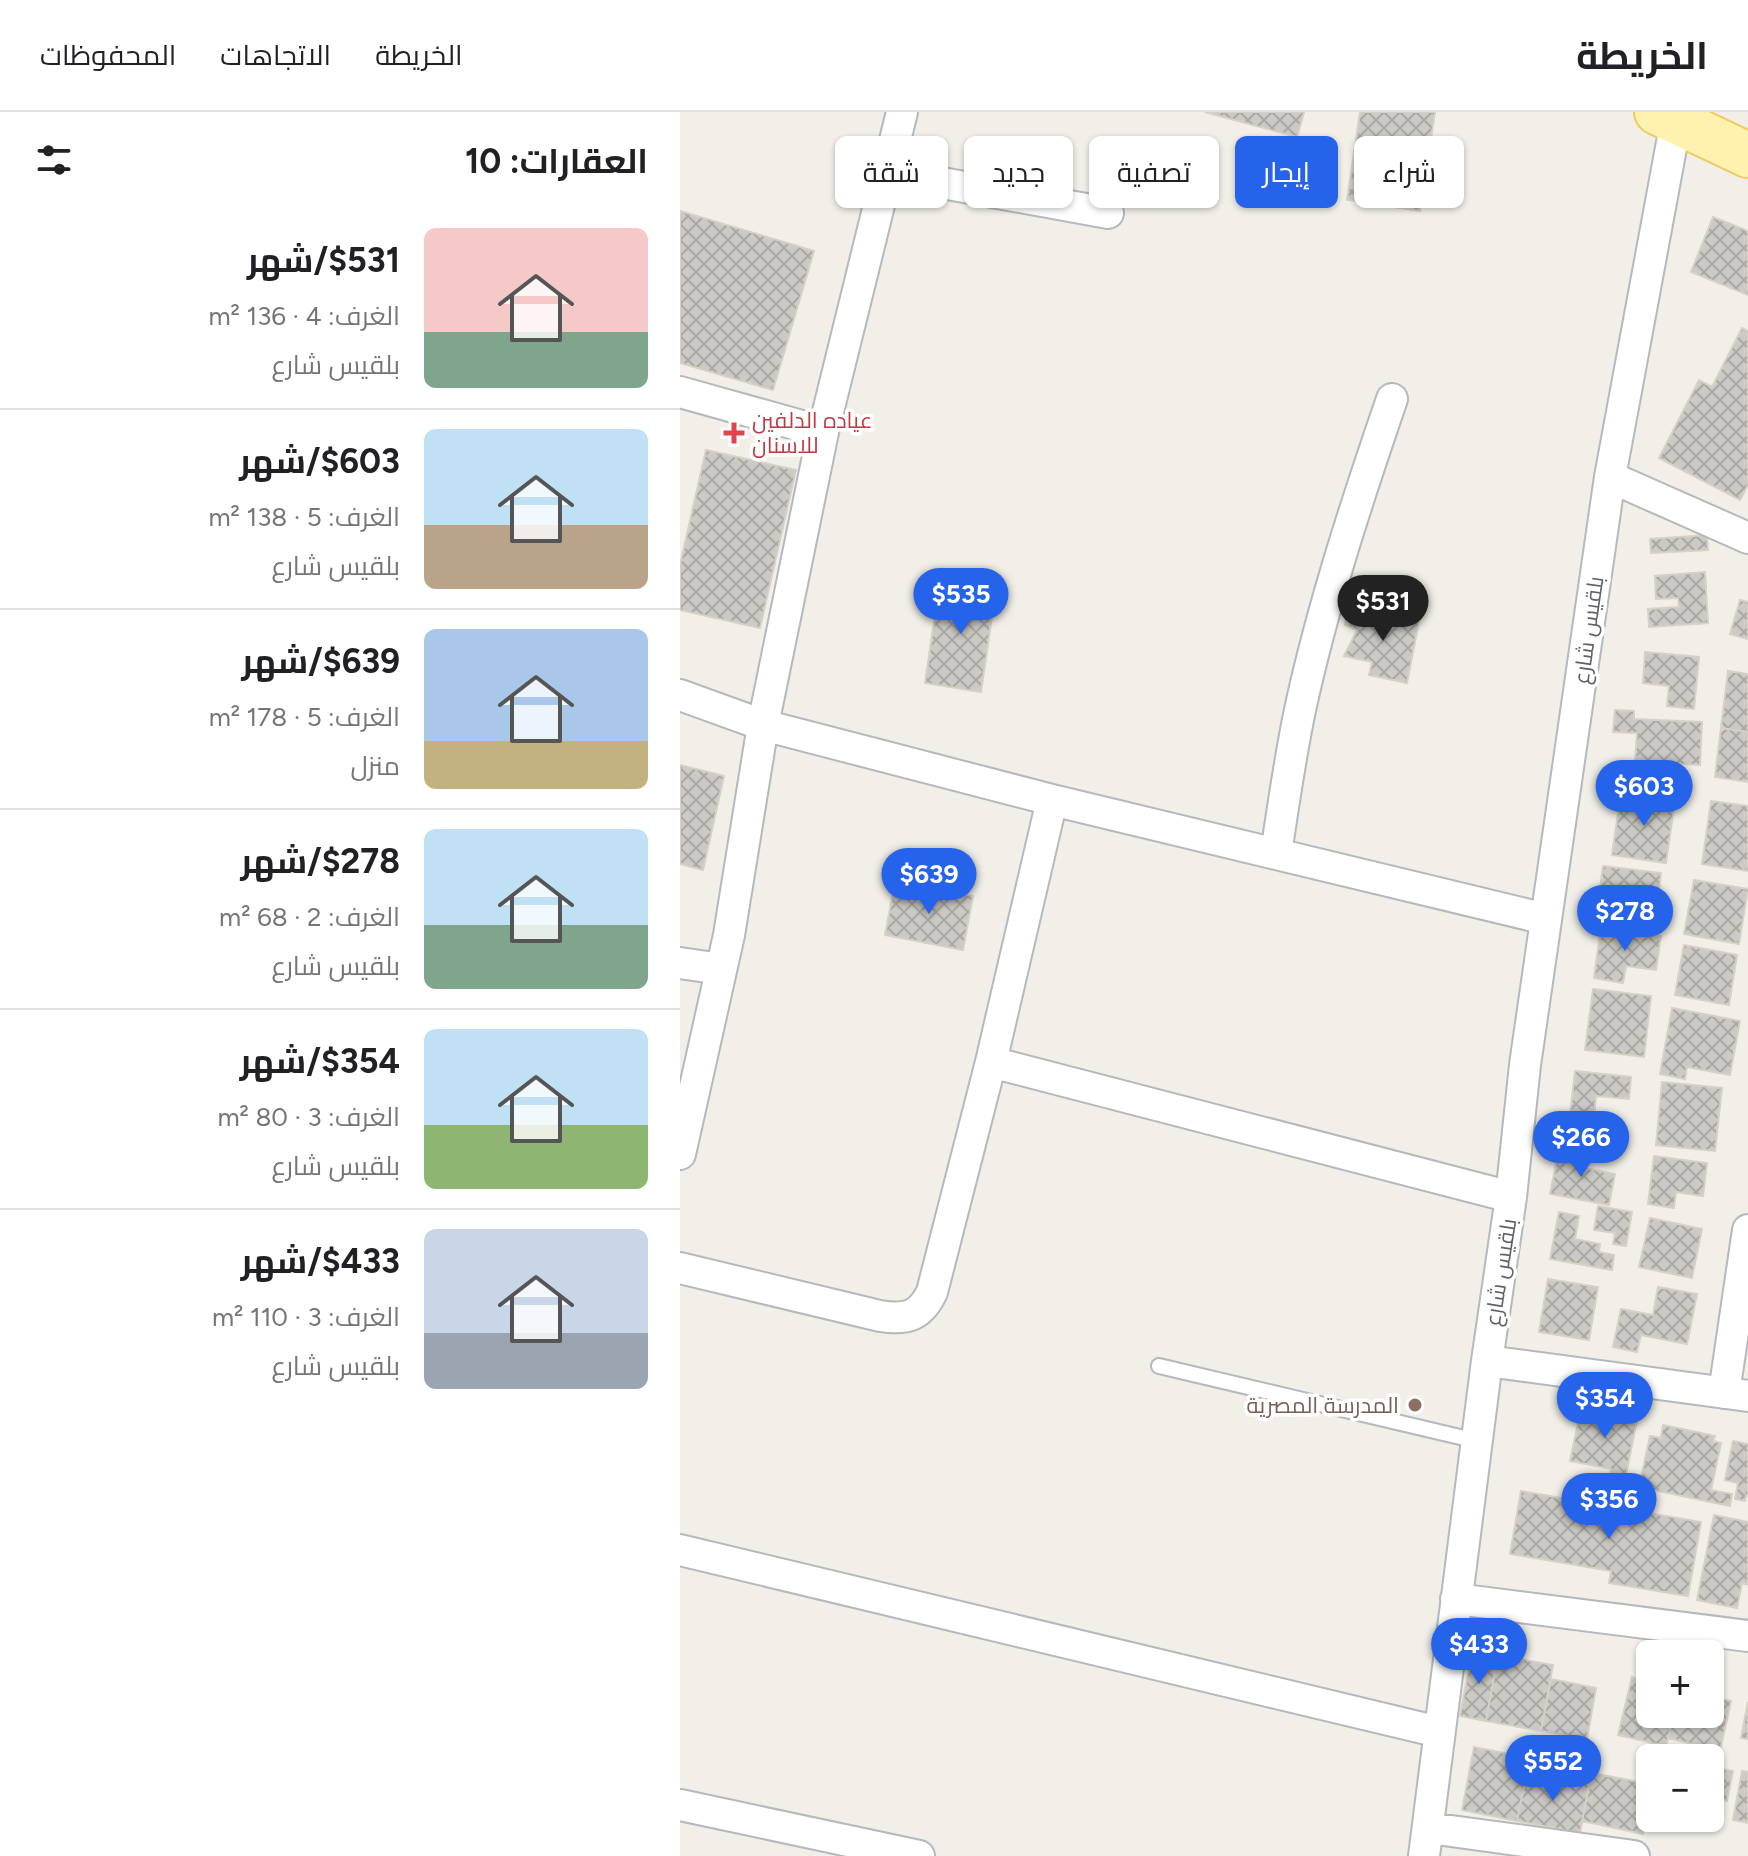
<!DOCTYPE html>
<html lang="ar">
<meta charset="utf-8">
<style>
:root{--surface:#fff;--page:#f2f2f2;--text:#202124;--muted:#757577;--line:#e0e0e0;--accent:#2563eb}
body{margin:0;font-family:Figtree,Cairo,sans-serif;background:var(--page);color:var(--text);direction:rtl;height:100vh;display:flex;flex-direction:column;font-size:30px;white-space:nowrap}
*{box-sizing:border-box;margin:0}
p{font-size:26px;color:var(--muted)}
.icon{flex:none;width:44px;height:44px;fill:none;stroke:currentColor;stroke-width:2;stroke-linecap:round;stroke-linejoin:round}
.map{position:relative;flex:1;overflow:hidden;direction:ltr}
.drawer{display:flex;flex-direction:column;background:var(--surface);width:680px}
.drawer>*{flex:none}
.guide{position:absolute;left:24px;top:24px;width:760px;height:72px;direction:rtl;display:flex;gap:16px}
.fabs{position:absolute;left:956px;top:1528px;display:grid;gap:16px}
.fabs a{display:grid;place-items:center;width:88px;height:88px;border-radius:12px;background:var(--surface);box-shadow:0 2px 6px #0004;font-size:40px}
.price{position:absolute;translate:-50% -68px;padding:0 18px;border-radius:28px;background:var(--accent);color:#fff;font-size:26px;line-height:52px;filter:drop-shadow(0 2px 4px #0008)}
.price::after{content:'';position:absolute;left:50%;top:48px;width:24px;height:18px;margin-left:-12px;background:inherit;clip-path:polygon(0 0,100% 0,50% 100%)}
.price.on{background:#222;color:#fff}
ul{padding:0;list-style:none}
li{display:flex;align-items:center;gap:24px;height:200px;padding:0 32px}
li+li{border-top:2px solid var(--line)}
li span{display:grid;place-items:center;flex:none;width:224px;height:160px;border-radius:12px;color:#555}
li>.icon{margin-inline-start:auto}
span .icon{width:96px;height:96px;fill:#fffc;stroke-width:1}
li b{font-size:34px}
h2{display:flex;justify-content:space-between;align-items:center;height:96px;padding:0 32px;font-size:34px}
.chip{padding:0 28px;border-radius:12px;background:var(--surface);box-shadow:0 2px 6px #0004;font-size:28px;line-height:72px}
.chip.on{background:var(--accent);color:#fff}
header{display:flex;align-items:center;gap:48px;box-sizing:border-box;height:112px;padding:0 40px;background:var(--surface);border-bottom:2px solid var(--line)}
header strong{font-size:38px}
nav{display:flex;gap:44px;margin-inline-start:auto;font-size:28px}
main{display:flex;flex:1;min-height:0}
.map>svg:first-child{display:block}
</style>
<header>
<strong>الخريطة</strong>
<nav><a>الخريطة</a><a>الاتجاهات</a><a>المحفوظات</a></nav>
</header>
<main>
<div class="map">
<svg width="1068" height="1744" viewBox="0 0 1068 1744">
<defs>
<pattern id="building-cross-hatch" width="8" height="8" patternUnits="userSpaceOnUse" patternTransform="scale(2)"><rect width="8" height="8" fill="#cccac5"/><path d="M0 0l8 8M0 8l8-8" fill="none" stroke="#a9a8a4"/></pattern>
</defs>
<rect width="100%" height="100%" fill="#f1efe8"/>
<!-- building -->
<path fill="url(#building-cross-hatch)" stroke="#d6d1c6" stroke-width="2" d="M525 0H624L617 25Z
M680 0H755L740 99 667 88Z
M0 99 134 139 93 278 0 251Z
M1033 105 1068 119V183L1011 160Z
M1062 216 1068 219V373L1060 388 979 346 1019 268 1032 275Z
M26 338 116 358 80 516 0 498V453Z
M1027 423 1028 438 971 441 970 427Z
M1025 460 1028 511 969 515 968 497 999 495 998 486 976 487 975 464Z
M260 469 316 477 301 580 245 571Z
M1060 488 1068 490V527L1050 522Z
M668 496 739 509 727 571 689 563 692 550 664 544 677 518 665 513Z
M965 540 1019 545 1014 597 987 594 989 574 963 571Z
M1048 559 1068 562V620L1041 616Z
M935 598 954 599V607L1022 610 1020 653 955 650 957 621 933 620Z
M1041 616 1068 620V670L1035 665Z
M0 653 44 664 23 758 0 752Z
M941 680 995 688 986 751 932 743Z
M1031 689 1068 694V759L1022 752Z
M923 754 981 761 975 813 916 805Z
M1014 768 1068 777 1059 832 1004 822Z
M215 770 293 784 283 838 205 823Z
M921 815 981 824 976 858 946 854 943 871 914 866Z
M1004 833 1057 843 1049 893 995 883Z
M913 877 971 884 964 945 905 938Z
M992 896 1060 909 1050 963 1007 955 1005 967 980 962Z
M895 959 951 965 949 987 916 984 914 1005 890 1003Z
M982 970 1042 976 1035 1039 976 1033Z
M879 1036 908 1041 905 1056 935 1062 929 1093 870 1082Z
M974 1044 1027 1051 1023 1084 996 1080 994 1096 968 1092Z
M918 1094 952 1100 946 1134 933 1132 935 1121 914 1118Z
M879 1100 899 1104 895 1127 920 1132 919 1140 934 1143 932 1158 870 1147Z
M970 1106 1022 1117 1012 1166 959 1155Z
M868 1167 918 1175 909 1228 859 1220Z
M978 1175 1017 1182 1007 1232 961 1223 957 1240 933 1235 941 1197 973 1203Z
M902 1292 958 1303 944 1373 928 1370 931 1357 890 1349Z
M983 1313 1035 1324 1033 1329 1041 1331 1031 1378 1052 1382 1050 1394 959 1375 970 1324 981 1326Z
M1053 1329 1068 1332V1384L1066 1383 1065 1389 1055 1387 1058 1371 1045 1368Z
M841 1379 1021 1410 1008 1484 929 1471 931 1459 830 1442Z
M1034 1403 1068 1410V1473L1062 1471 1057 1496 1017 1488Z
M792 1539 818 1543 806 1609 780 1604Z
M818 1543 873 1553 861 1619 806 1609Z
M952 1565 970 1570V1602H994L986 1634 938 1623Z
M871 1567 916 1576 907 1627 861 1619Z
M1030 1584 1051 1589 1040 1639 988 1626 994 1602H1030Z
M1068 1590V1627L1061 1626Z
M794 1635 850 1646 837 1709 782 1698Z
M1030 1655 1053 1659 1047 1689 1030 1685Z
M1062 1659 1068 1660V1711L1053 1708Z
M847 1660 909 1672 900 1721 837 1709Z
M912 1661 970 1672 963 1722 902 1709Z
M1030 1685 1040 1687 1034 1715 988 1706H1030Z"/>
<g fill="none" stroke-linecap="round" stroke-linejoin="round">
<defs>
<path id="lane" d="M479 1254 797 1329"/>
<path id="street" d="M207 61 428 101
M0 280 143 320
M930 365 1068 426
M0 583 83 613 372 688 866 807
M596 742C603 694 610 646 620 598 643 492 677 389 712 287
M0 851 41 857
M311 950 831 1085
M0 1042 49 823 83 613 143 320 222 0
M0 1156 200 1204C226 1208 240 1205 252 1180L311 950 372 688
M807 1249 1068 1284
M1044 1281 1068 1118
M0 1438 759 1620
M776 1487 1068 1524
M0 1693 239 1744
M749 1716 954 1744
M744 1744 807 1249 831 1085 845 953 930 365 996 9"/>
<path id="primary" d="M977 0 1068 43"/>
</defs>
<!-- lane casing -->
<use href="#lane" stroke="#b5b8bc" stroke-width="18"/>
<!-- street casing -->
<use href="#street" stroke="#b5b8bc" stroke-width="34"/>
<!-- primary casing -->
<use href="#primary" stroke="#f2c960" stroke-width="48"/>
<!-- lane -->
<use href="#lane" stroke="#fff" stroke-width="14"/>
<!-- street -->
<use href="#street" stroke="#fff" stroke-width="30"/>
<!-- primary -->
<use href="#primary" stroke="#fff2af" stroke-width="44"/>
</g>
<!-- markers -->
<path fill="#e0444e" stroke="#fff" stroke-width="3" d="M50 309h8v8h8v8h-8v8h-8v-8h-8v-8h8z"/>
<circle fill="#8d6e63" stroke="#fff" stroke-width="3" cx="735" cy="1293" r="8"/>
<g text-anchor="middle" stroke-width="7" stroke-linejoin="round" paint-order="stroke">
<!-- health labels -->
<g font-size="22" fill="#be3a42" stroke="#fff" text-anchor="start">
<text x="72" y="316">عياده الدلفين<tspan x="72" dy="25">للاسنان</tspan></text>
</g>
<!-- street labels -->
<g font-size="22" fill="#5f6368" stroke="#fff">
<text transform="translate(908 518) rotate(-82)" y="8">بلقيس شارع</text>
<text transform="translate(820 1160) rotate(-81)" y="8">بلقيس شارع</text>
</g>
<!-- education labels -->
<g font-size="22" fill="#785e54" stroke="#fff" text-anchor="end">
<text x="719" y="1301">المدرسة المصرية</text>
</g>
</g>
</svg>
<div class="fabs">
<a>+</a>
<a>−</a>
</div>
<b class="price" style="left:281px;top:524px">$535</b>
<b class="price on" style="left:703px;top:531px">$531</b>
<b class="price" style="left:964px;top:716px">$603</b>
<b class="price" style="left:249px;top:804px">$639</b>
<b class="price" style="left:945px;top:841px">$278</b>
<b class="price" style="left:901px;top:1067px">$266</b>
<b class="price" style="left:925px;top:1328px">$354</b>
<b class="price" style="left:929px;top:1429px">$356</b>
<b class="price" style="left:799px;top:1574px">$433</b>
<b class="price" style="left:873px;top:1691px">$552</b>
<div class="guide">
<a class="chip">شراء</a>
<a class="chip on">إيجار</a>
<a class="chip">تصفية</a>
<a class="chip">جديد</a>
<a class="chip">شقة</a>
</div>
</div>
<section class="drawer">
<h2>العقارات: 10<svg class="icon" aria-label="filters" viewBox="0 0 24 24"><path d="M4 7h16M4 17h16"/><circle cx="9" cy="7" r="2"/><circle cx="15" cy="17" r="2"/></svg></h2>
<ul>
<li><span style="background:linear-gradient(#f6c9c9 65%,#7fa58c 0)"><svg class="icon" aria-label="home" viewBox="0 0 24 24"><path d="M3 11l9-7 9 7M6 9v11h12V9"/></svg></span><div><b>$531/شهر</b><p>الغرف: 4 · 136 m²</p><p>بلقيس شارع</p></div></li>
<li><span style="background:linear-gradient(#bfe0f5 60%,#b9a48a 0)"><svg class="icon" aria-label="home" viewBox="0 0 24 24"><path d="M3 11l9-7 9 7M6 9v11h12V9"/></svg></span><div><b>$603/شهر</b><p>الغرف: 5 · 138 m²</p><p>بلقيس شارع</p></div></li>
<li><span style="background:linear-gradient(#a9c7e8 70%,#c2b280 0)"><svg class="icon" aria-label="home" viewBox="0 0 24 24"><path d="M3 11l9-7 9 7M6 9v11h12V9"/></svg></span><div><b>$639/شهر</b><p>الغرف: 5 · 178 m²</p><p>منزل</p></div></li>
<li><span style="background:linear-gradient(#bfe0f5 60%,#7fa58c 0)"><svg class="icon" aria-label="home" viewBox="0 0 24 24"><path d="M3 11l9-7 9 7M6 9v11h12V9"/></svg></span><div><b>$278/شهر</b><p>الغرف: 2 · 68 m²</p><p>بلقيس شارع</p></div></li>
<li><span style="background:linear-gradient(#bfe0f5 60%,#8fb573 0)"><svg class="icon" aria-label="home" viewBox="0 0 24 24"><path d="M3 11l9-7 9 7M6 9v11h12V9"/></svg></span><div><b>$354/شهر</b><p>الغرف: 3 · 80 m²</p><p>بلقيس شارع</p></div></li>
<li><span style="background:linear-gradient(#c9d6e8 65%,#9aa5b1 0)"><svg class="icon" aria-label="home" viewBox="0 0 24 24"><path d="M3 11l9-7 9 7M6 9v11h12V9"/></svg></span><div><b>$433/شهر</b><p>الغرف: 3 · 110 m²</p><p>بلقيس شارع</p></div></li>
</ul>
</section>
</main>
